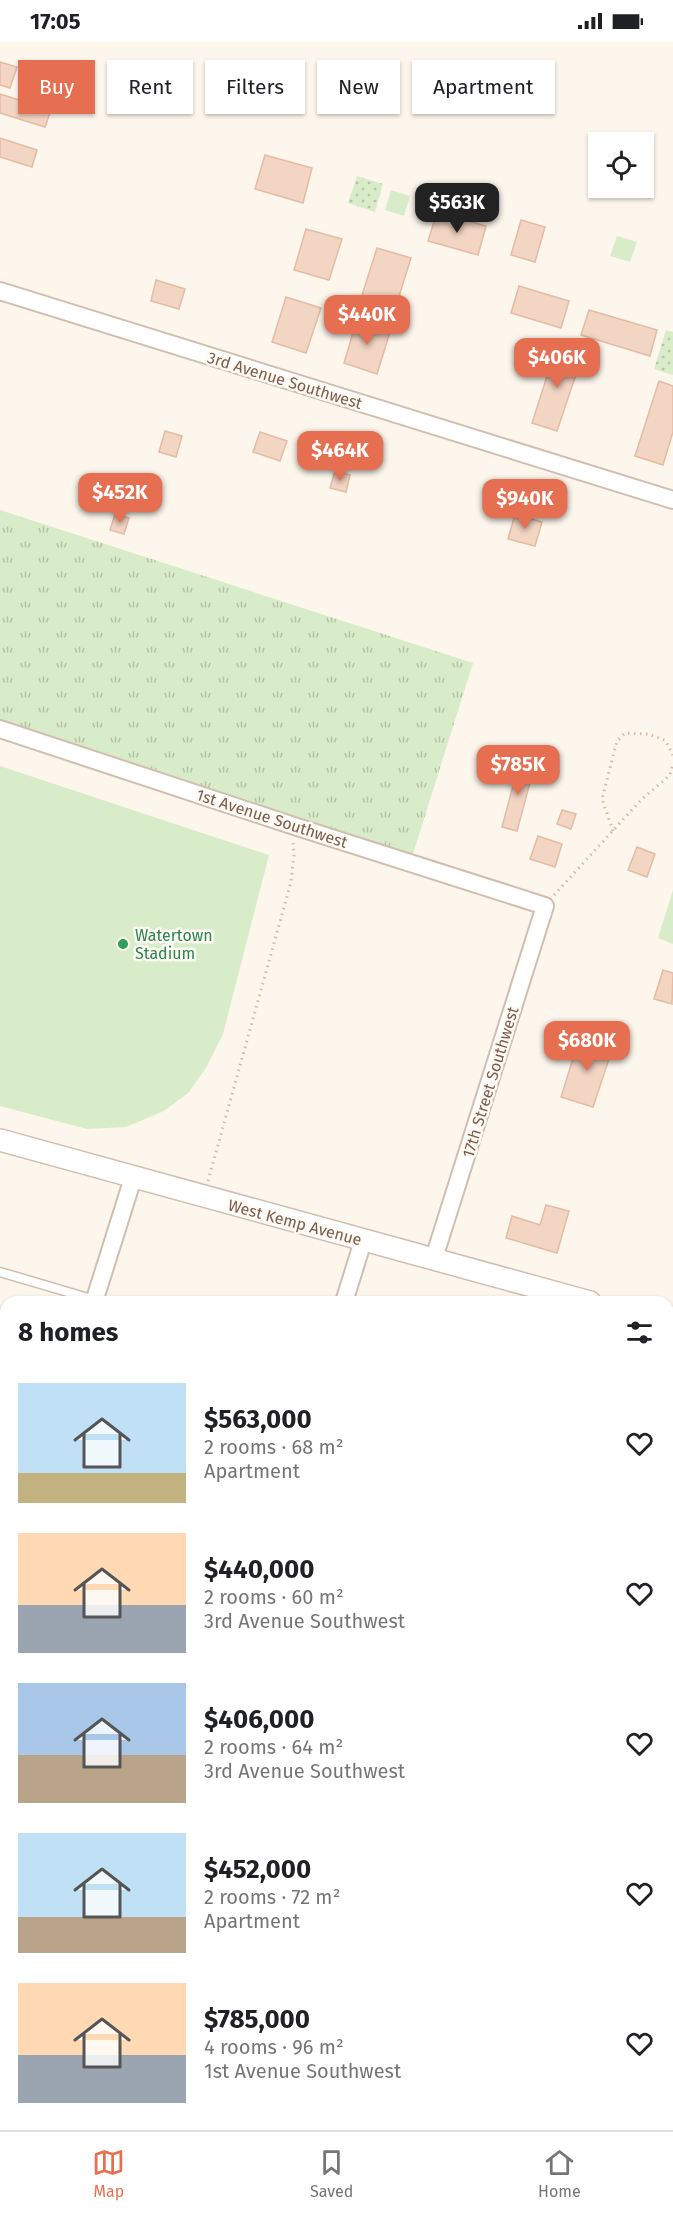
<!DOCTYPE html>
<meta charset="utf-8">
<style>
:root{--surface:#fff;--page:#f6f6f6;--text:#202124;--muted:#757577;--line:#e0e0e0;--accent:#e76f51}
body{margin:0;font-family:"Fira Sans",sans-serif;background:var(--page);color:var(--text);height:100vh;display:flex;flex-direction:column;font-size:22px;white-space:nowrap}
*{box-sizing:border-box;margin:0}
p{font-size:20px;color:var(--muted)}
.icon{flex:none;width:33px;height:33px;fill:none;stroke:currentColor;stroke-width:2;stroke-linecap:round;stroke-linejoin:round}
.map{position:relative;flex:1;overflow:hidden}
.side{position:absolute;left:0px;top:1254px;width:674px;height:834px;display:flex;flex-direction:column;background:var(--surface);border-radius:18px 18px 0 0;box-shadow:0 2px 4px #0004}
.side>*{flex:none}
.banner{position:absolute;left:18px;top:18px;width:638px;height:54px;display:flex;gap:12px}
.fabs{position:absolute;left:588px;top:90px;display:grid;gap:12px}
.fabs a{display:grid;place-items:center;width:66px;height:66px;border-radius:0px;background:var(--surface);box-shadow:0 2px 4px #0004;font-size:30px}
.price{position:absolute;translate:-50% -51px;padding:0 14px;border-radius:12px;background:var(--accent);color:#fff;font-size:20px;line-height:39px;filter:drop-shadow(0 2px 3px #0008)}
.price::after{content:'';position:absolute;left:50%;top:36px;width:18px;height:14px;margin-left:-9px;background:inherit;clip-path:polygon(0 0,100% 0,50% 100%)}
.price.active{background:#222;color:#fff}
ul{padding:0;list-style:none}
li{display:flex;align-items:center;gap:18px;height:150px;padding:0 18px}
li span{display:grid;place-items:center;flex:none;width:168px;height:120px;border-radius:0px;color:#555}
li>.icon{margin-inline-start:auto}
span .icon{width:72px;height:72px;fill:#fffc;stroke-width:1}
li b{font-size:26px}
h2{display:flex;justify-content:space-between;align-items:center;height:72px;padding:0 18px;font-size:26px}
.tag{padding:0 21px;border-radius:0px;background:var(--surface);box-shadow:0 2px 4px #0004;font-size:21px;line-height:54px}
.tag.active{background:var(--accent);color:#fff}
.status{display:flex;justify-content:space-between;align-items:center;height:42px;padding:0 30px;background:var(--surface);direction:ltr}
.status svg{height:16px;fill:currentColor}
.tab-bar{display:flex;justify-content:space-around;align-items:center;height:84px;border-top:2px solid var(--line);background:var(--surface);font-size:16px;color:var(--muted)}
.tab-bar a{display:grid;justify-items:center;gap:3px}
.tab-bar .active{color:var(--accent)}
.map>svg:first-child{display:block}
</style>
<div class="status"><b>17:05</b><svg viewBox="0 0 49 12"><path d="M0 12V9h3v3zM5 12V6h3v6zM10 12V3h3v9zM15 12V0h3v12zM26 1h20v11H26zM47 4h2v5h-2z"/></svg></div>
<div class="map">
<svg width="673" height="2088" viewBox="0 0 673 2088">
<defs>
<pattern id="grass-tufts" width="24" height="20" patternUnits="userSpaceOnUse" patternTransform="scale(1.5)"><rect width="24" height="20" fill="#d8ecc9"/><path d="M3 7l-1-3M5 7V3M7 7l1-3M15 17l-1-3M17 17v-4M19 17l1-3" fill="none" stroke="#b4c2a5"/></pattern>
<pattern id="park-dots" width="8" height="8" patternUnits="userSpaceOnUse" patternTransform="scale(1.5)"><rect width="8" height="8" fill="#d8ecc9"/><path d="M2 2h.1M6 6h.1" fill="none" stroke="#b4c2a5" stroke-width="1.8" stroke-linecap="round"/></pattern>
</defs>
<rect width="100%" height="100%" fill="#fdf6ec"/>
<!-- grass -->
<path fill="url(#grass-tufts)" d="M0 468 473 621 413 812 0 679Z"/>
<!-- park -->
<path fill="url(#park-dots)" d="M357 134 383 142 375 170 348 161Z
M666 288 673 290V333L654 327Z"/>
<!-- garden -->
<path fill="#d8ecc9" d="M391 148 410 154 404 174 385 168Z
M617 194 637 200 630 220 610 214Z
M0 724 269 813 223 992 206 1026 188 1051 164 1069 126 1085 87 1087 0 1064Z
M673 848V902L658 896Z
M668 1937 673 1938V2088H351L353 2082H668Z"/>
<!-- building -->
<path fill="#f3d5c3" stroke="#e6bba3" stroke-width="1.5" d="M0 20 17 25 10 46 0 43Z
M0 52 51 68 45 85 0 71Z
M0 96 37 108 32 125 0 115Z
M265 113 312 126 303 161 255 147Z
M437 170 486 184 478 213 428 199Z
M521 178 545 185 535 220 511 213Z
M306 187 342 197 329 238 294 228Z
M377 206 411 216 396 264 362 253Z
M156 238 185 247 179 267 151 259Z
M519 244 569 259 561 286 511 271Z
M286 255 321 266 306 311 272 300Z
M589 268 657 288 650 314 581 293Z
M357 277 391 287 377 332 344 321Z
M556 306 582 315 557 389 532 381Z
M659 339 673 344V390L663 423 635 414Z
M165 389 182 394 176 415 159 410Z
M260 390 287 399 280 419 253 410Z
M335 429 350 433 346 450 330 446Z
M115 472 129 476 124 492 110 488Z
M515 472 542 480 535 504 508 497Z
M520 718 535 722 517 789 502 785Z
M562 768 576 772 571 787 557 782Z
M538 794 562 802 555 825 530 817Z
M637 805 655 812 647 835 628 828Z
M663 928 673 931 672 962 654 957Z
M580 994 613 1005 593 1065 561 1055Z
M546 1163 569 1169 557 1211 506 1196 512 1174 540 1183Z"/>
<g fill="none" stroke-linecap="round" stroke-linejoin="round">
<defs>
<path id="service" d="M0 1230 95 1258
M668 1409 673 1411"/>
<path id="minor" d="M0 249 673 458
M0 687 291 783 545 864 434 1216
M94 1260 133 1136
M344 1260 363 1199
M0 1563 6 1543
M0 1797H6
M668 1831 673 1813"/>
<path id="tertiary" d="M0 1098 590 1260
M668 1281 673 1282
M0 1630 6 1632
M668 1844 673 1845"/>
</defs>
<!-- service casing -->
<use href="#service" stroke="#d1beb0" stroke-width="11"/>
<!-- minor casing -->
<use href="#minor" stroke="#d1beb0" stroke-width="20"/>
<!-- tertiary casing -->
<use href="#tertiary" stroke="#d1beb0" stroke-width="24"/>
<!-- path -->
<path stroke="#d9b8a5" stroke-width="3" stroke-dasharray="1.5 4.5" stroke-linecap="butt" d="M613 789 602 757 617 699 625 691 648 692 665 698 673 713
M554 853 641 758 670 733 673 722
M208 1139 291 840 294 812 293 800
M668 1867 673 1868
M668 1972 673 1954
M632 2088 634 2082"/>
<!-- service -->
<use href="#service" stroke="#fff" stroke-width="8"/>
<!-- minor -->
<use href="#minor" stroke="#fff" stroke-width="16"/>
<!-- tertiary -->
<use href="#tertiary" stroke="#fff" stroke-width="21"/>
</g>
<!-- markers -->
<circle fill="#2e9e5b" stroke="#fffaf3" stroke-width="2" cx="123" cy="902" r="6"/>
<g text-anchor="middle" stroke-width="5" stroke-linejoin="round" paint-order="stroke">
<!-- street labels -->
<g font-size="16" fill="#7a5c4d" stroke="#fffaf3">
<text transform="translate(285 338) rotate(17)" y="6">3rd Avenue Southwest</text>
<text transform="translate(272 776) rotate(18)" y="6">1st Avenue Southwest</text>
<text transform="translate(490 1040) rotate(-73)" y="6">17th Street Southwest</text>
<text transform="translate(295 1180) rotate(15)" y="6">West Kemp Avenue</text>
</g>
<!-- leisure labels -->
<g font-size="16" fill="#27864d" stroke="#fffaf3" text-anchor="start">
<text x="135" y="899">Watertown<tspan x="135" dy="18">Stadium</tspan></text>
</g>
</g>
</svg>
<div class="fabs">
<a><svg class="icon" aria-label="locate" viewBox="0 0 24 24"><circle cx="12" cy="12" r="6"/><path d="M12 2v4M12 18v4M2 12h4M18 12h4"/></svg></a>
</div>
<b class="price active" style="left:457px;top:192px">$563K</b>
<b class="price" style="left:367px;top:304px">$440K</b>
<b class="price" style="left:557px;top:347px">$406K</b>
<b class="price" style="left:340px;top:440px">$464K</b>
<b class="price" style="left:120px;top:482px">$452K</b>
<b class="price" style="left:525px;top:488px">$940K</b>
<b class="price" style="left:518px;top:754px">$785K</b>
<b class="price" style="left:587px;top:1030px">$680K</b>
<div class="banner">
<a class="tag active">Buy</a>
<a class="tag">Rent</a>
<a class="tag">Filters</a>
<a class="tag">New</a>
<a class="tag">Apartment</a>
</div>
<section class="side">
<h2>8 homes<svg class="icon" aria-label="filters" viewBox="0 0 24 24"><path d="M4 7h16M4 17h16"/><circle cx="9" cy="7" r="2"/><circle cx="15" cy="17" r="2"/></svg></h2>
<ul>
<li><span style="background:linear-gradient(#bfe0f5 75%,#c2b280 0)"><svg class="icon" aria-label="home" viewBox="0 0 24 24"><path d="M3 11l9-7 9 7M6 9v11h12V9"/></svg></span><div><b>$563,000</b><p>2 rooms · 68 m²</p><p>Apartment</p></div><svg class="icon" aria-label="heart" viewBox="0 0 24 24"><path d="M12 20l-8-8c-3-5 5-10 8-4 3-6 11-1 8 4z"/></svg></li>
<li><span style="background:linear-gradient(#ffd9b3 60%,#9aa5b1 0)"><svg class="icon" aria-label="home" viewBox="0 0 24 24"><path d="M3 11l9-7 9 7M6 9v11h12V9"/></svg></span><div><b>$440,000</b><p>2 rooms · 60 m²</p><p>3rd Avenue Southwest</p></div><svg class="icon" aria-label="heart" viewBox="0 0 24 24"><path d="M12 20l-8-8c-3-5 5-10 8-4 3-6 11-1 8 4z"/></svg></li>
<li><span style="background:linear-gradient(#a9c7e8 60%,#b9a48a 0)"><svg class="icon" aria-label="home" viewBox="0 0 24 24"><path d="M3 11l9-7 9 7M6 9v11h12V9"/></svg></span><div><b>$406,000</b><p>2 rooms · 64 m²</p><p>3rd Avenue Southwest</p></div><svg class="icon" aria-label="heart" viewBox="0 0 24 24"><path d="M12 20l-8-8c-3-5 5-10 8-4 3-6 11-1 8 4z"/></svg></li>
<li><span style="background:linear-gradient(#bfe0f5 70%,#b9a48a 0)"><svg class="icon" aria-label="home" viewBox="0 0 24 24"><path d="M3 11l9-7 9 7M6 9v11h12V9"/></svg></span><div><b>$452,000</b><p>2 rooms · 72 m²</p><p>Apartment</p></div><svg class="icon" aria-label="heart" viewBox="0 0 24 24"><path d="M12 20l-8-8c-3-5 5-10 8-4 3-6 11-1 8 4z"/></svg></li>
<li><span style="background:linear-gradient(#ffd9b3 60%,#9aa5b1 0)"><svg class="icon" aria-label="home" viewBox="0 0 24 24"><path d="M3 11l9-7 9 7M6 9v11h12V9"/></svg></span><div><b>$785,000</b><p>4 rooms · 96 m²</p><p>1st Avenue Southwest</p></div><svg class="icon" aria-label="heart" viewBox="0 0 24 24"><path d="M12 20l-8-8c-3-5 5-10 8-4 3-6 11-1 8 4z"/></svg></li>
</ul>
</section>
</div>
<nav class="tab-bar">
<a class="active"><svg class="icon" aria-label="map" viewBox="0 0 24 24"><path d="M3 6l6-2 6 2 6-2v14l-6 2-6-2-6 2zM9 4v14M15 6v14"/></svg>Map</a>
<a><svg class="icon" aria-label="saved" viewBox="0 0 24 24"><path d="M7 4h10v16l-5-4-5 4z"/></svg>Saved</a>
<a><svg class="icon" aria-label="home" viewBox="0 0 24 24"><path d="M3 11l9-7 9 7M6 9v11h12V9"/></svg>Home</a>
</nav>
